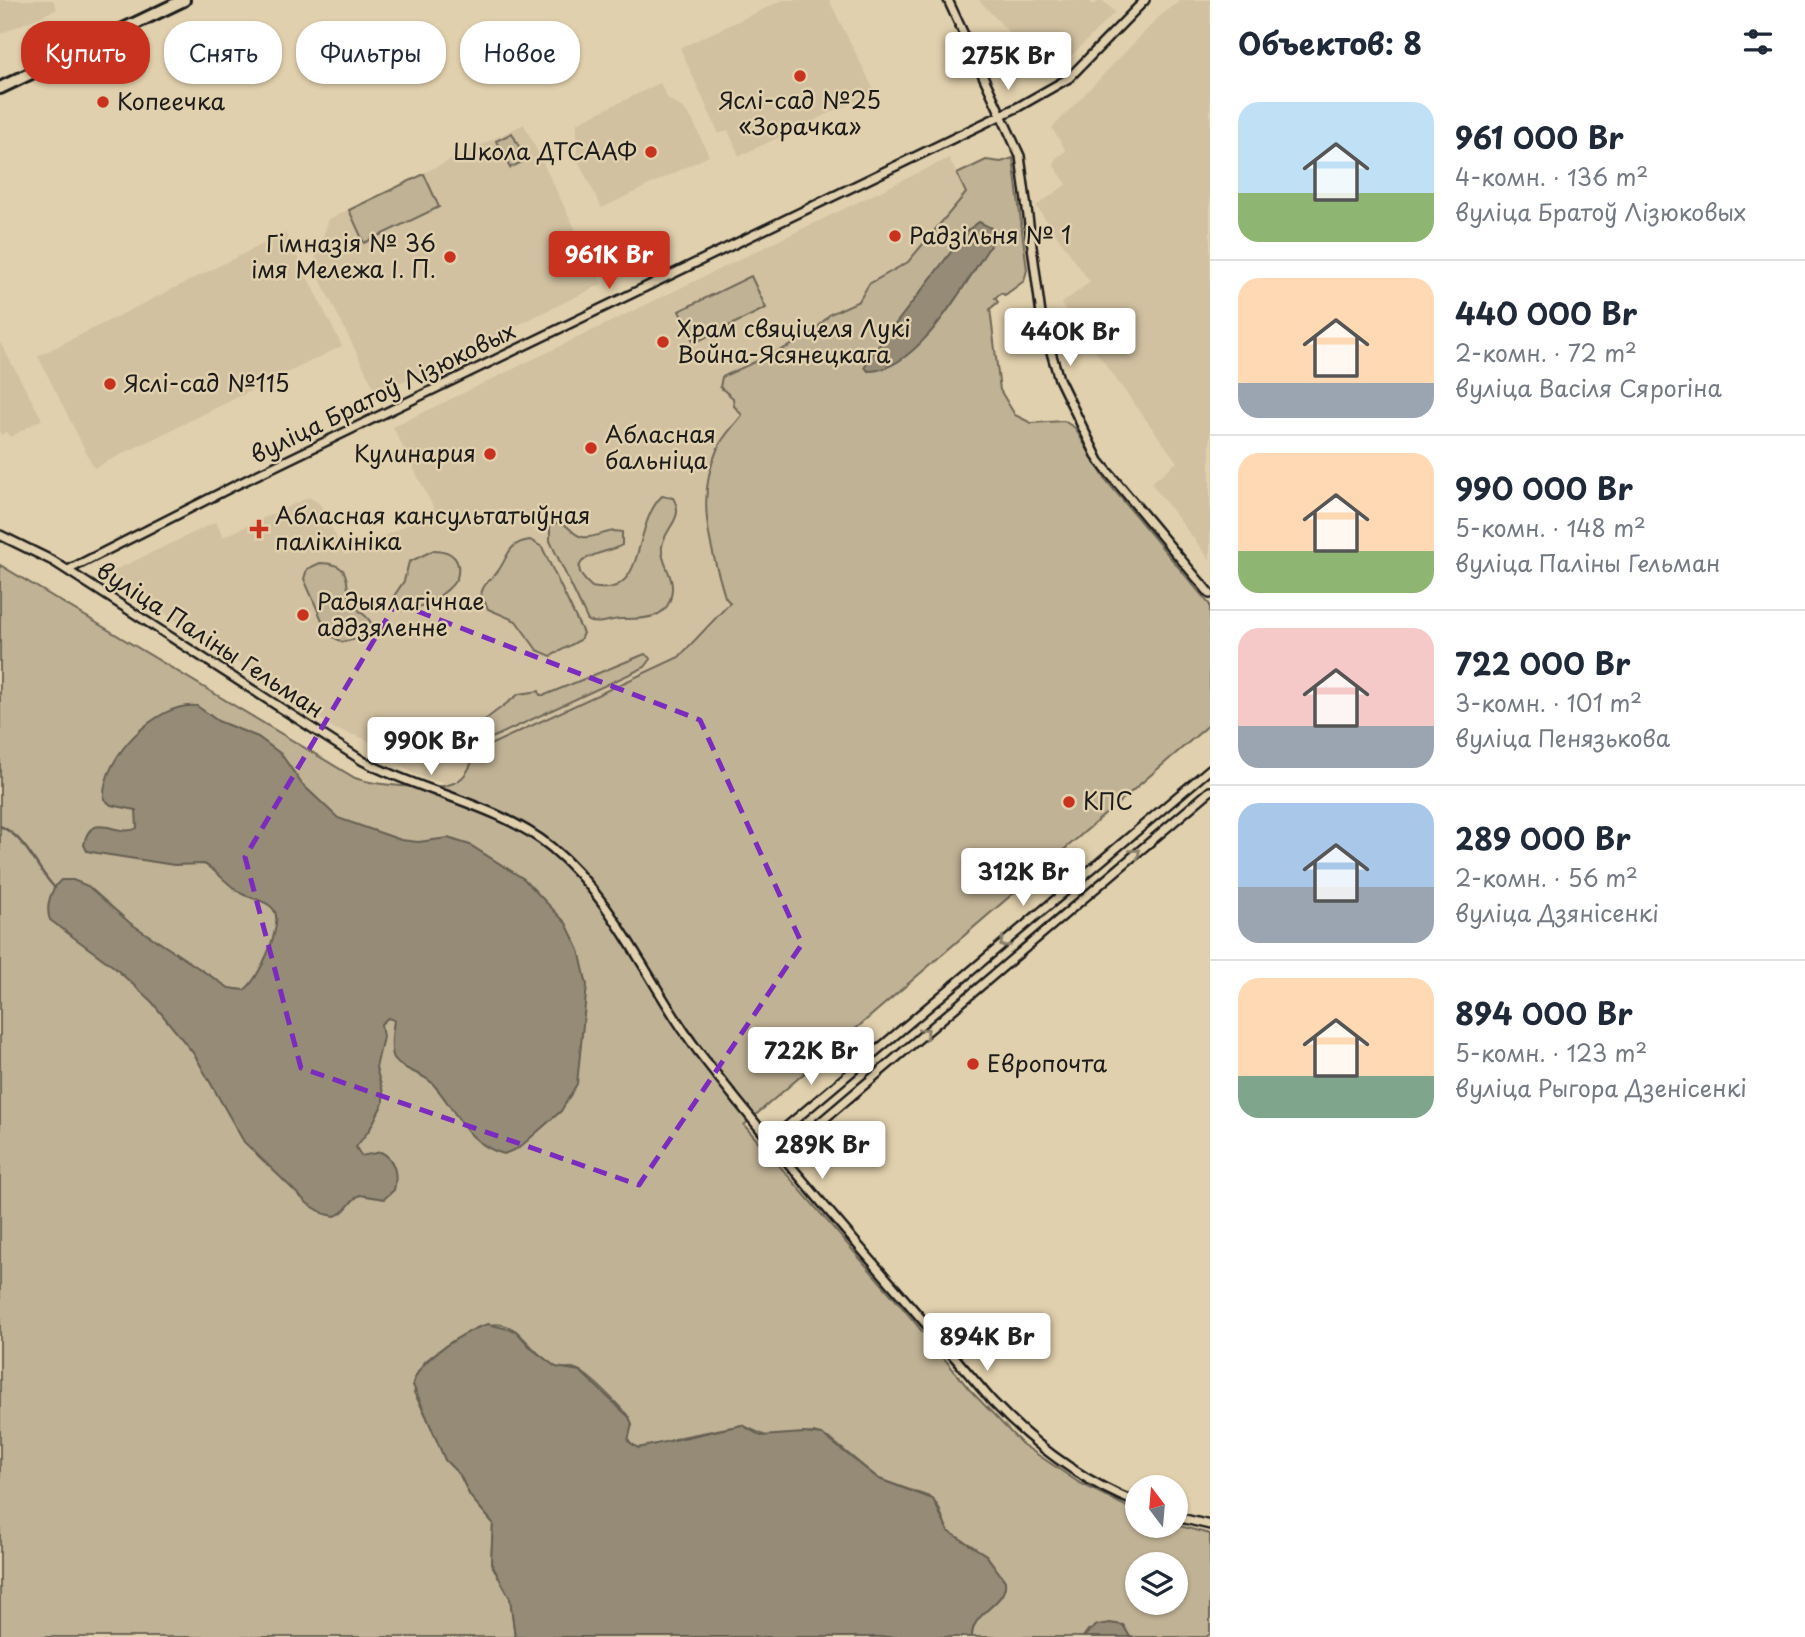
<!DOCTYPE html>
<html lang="ru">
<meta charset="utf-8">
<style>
:root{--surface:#fff;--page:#f6f6f7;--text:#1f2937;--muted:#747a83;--line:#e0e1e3;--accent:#c8321e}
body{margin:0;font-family:"Playpen Sans",sans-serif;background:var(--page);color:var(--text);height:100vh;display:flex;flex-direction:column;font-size:26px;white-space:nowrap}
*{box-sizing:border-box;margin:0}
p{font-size:23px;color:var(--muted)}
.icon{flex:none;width:38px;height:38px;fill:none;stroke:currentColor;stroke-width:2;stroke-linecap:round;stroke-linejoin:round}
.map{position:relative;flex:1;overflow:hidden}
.side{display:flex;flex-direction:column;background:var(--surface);width:595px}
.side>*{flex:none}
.hud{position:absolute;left:21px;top:21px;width:665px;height:63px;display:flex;gap:14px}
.needle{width:46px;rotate:344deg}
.fabs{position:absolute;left:1125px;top:1475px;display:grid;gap:14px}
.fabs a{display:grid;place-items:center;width:63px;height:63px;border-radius:50%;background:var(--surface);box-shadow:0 2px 5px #0004;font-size:35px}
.price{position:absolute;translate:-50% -60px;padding:0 16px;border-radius:7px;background:#fff;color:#222;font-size:23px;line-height:46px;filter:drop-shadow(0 2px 4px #0008)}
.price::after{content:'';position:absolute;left:50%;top:42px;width:21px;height:16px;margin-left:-10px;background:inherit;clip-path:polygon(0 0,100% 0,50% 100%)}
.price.on{background:var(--accent);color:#fff}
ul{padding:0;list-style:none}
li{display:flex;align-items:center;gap:21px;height:175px;padding:0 28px}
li+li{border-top:2px solid var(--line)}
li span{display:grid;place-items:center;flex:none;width:196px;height:140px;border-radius:21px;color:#555}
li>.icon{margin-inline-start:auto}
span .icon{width:84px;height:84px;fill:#fffc;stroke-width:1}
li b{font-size:30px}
h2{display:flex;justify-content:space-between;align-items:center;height:84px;padding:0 28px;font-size:30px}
.tag{padding:0 24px;border-radius:28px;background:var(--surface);box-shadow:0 2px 5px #0004;font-size:24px;line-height:63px}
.tag.on{background:var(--accent);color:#fff}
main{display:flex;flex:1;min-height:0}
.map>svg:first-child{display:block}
</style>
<main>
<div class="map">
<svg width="1210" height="1637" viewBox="0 0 1210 1637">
<rect width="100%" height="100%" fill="#e1d0ad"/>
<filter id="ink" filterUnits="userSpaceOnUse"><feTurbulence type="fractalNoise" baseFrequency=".0143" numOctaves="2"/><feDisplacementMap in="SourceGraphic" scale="14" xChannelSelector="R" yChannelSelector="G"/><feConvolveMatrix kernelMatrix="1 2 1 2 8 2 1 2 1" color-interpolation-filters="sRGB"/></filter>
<g filter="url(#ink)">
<!-- built -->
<path fill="#d1c1a1" d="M0 0H53L57 9 0 34Z
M783 0H829L875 92 739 156 728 130 719 134 680 48Z
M979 0H1088L1093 5 1102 0 1115 12 1056 71 1053 68 1049 71 1039 65Z
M1181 0H1210V560L1151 483 1177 462 1061 304 1090 282 1036 206 1067 184 1054 166 1056 158 1066 151 1052 128 1161 15Z
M660 83 668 99 684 109 693 121 709 156 602 208 577 159V123Z
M524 124 602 284 377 394 313 265 329 219Z
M949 158 966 192 845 336 725 597 730 603 679 657 475 752 470 769 449 785 413 774 368 740 335 729 110 576 109 573 216 522 223 537 309 497 320 504 345 555 435 511 393 427Z
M285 233 342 346 94 468 38 356Z
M0 342 42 419 11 437 7 432 0 435Z"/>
<!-- green -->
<path fill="#c0b295" stroke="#6e6758" stroke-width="2" fill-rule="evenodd" d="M512 133 526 160 510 168 496 141Z
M1013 158 1027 270 1024 281 1005 295 1001 293 995 298 998 302 990 309 1000 390 1015 415 1031 423 1064 421 1075 428 1105 479 1210 605V724L744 1125 908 1314 969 1389 1022 1444 1078 1482 1137 1512 1138 1526 1176 1525 1210 1534V1634L1206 1637H1130L1123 1625 1088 1630 1083 1637H972C971 1611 1007 1605 1005 1581L986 1555 948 1531 938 1506 930 1497 879 1479 830 1439 814 1433 768 1437 742 1425 681 1437 649 1448 633 1447 627 1437 632 1425 629 1417C618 1405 589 1372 573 1368 568 1367 562 1370 557 1368 543 1362 529 1342 517 1332 490 1308 445 1346 423 1363L414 1393 437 1436 445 1460 460 1475 470 1496 493 1523 491 1563 510 1597 515 1637H0V565L355 778C374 785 428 790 448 785 465 781 471 767 475 752L679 657 730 603 725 597C711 548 695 500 717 450 722 437 734 426 742 415L734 406 733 398 720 387 722 377 809 337 830 314 859 301 869 284 908 262 966 193 957 174 986 160 1001 162ZM1138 1564H1176V1603H1138Z
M424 174 439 207 364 243 349 210Z
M751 276 766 308 694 343 679 311Z
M662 496 673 498C686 518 664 528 662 547 660 561 673 574 672 588 671 621 643 619 620 619 608 620 600 625 588 621L550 541V525L560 522C569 525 573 536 583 537 597 539 608 528 622 532V545C609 554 555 555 592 587 648 599 631 526 662 496Z
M530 540 542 547 583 633 580 640 551 656 537 650 516 621 488 609 481 594C484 582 491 580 498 571 509 556 507 543 530 540Z
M434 550C452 550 462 560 457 578 448 594 417 613 399 610L394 596 404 581 409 562Z
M320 563C360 564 339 588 355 606 360 613 367 615 371 623 370 637 354 640 342 642L328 634 304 579 307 569Z
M645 654 651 659 645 667 494 737 486 739 479 734 482 722 519 694 539 691 540 695H545Z"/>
<!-- water -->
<path fill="#958b76" stroke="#655f52" stroke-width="2" d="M979 222 991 228 993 236 990 246C965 283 918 372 868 371L865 367 867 361 968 230Z
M197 706 218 721 258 737 281 754 302 784 338 818 401 840 418 842 448 838 470 845 524 879 566 923 579 950 587 985 577 1084 561 1111 519 1148 504 1154C464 1144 455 1106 431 1082 421 1073 402 1070 394 1058 389 1049 393 1029 394 1020L388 1018 381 1024 383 1037 376 1068 383 1092V1103L370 1129 356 1147 361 1156 381 1152C395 1159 398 1175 394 1190L384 1199 360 1195C349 1200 348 1212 335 1216L325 1214 308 1204 244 1142 194 1054 152 1002 114 967 50 920C45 906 51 889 61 880H73L88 886 130 923 229 988 244 990C258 982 282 927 275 912 270 901 252 899 242 894 228 886 218 871 204 864L174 865 97 853 87 851 84 845C90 808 119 839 137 828L136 810 111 805 104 799C101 759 157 701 197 706Z
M488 1324 516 1331 532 1349 556 1367 580 1371 629 1417 632 1424 628 1441 638 1448 742 1425 761 1436 804 1433 823 1435 879 1479 933 1499 948 1531 986 1555 1005 1581C1008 1605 971 1611 972 1637H515L510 1598 491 1563 493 1523 470 1496 460 1475 445 1460 413 1385C416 1360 466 1330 488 1324Z
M1110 1623 1123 1625 1130 1637H1083L1097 1625Z"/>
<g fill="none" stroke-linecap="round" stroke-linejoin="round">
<!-- stream -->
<path stroke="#655f52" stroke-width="2.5" d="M0 826C27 838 35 867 55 888"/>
<defs>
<path id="minor" d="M948 0 1020 156 1042 322 1059 379 1099 461 1210 594
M0 535 53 561 363 761C421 792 500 805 551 847 619 903 651 992 705 1060 796 1177 896 1288 992 1401 1033 1444 1081 1481 1138 1503
M68 570 234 486 1018 107 1069 78 1145 0
M776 1149 785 1128 1210 769
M776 1149 796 1143 1210 791
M1176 1517 1210 1525"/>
<path id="secondary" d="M0 88 184 0"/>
</defs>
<!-- minor casing -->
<use href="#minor" stroke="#1c1c1c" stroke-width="12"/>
<!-- secondary casing -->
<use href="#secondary" stroke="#1c1c1c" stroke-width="16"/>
<!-- minor -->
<use href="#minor" stroke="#e1d0ad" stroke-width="7"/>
<!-- secondary -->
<use href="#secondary" stroke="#e1d0ad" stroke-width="10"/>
</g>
<!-- one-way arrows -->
<defs><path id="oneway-chevron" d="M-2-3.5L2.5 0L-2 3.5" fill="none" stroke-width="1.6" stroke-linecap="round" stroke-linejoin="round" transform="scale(1.75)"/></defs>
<g stroke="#887f6c">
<use href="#oneway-chevron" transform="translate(1136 853) rotate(-40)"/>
<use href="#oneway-chevron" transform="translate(1004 943) rotate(140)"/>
<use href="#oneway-chevron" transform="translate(925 1032) rotate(-41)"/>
</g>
</g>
<!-- marked area -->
<path fill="none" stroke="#7b2cbf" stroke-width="5" stroke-dasharray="14 9" stroke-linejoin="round" d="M396 603 700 720 802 944 639 1185 301 1068 245 857Z"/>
<!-- markers -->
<g fill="#c8321e" stroke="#e1d0ad" stroke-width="2.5">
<circle cx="800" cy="76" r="7"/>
<circle cx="103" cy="102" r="7"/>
<circle cx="651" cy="152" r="7"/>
<circle cx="895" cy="236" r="7"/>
<circle cx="450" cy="257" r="7"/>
<circle cx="663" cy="342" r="7"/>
<circle cx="110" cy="384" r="7"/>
<circle cx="591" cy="448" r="7"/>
<circle cx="490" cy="454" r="7"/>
<path d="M255.5 518.5h7v7h7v7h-7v7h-7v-7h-7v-7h7z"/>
<circle cx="303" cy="615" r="7"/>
<circle cx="1069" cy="802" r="7"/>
<circle cx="973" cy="1064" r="7"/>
</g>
<g text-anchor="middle" stroke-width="5" stroke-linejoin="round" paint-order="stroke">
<!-- poi labels -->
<g font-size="23" fill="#1c1c1c" stroke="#e1d0ad" text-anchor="start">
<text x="800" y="109" text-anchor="middle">Яслі-сад №25<tspan x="800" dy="26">«Зорачка»</tspan></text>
<text x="117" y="110">Копеечка</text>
<text x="637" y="160" text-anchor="end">Школа ДТСААФ</text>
<text x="909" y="244">Радзільня № 1</text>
<text x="436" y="252" text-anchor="end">Гімназія № 36<tspan x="436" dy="26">імя Мележа І. П.</tspan></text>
<text x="677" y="337">Храм свяціцеля Лукі<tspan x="677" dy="26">Война-Ясянецкага</tspan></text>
<text x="124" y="392">Яслі-сад №115</text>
<text x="605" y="443">Абласная<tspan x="605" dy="26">бальніца</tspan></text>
<text x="476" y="462" text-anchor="end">Кулинария</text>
<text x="275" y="524">Абласная кансультатыўная<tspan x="275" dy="26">паліклініка</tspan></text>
<text x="317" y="610">Радыялагічнае<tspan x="317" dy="26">аддзяленне</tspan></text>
<text x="1083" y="810">КПС</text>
<text x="987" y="1072">Европочта</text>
</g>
<!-- street labels -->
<g font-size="23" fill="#1c1c1c" stroke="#e1d0ad">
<text transform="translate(383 393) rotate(-26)" y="8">вуліца Братоў Лізюковых</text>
<text transform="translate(210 640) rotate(33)" y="8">вуліца Паліны Гельман</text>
</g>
</g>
</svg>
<div class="fabs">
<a><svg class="needle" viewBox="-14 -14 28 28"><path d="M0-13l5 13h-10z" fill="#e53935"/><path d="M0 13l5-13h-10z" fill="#747a83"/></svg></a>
<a><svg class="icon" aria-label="layers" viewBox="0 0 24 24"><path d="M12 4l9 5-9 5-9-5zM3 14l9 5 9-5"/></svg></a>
</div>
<b class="price" style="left:1008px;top:92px">275K Br</b>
<b class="price on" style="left:609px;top:291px">961K Br</b>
<b class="price" style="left:1070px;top:368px">440K Br</b>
<b class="price" style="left:431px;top:777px">990K Br</b>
<b class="price" style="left:1023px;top:908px">312K Br</b>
<b class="price" style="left:811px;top:1087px">722K Br</b>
<b class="price" style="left:822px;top:1181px">289K Br</b>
<b class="price" style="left:987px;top:1373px">894K Br</b>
<div class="hud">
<a class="tag on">Купить</a>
<a class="tag">Снять</a>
<a class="tag">Фильтры</a>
<a class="tag">Новое</a>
</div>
</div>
<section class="side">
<h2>Объектов: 8<svg class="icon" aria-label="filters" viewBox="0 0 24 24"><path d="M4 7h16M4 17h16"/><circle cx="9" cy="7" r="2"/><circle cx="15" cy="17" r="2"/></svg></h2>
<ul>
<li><span style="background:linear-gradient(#bfe0f5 65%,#8fb573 0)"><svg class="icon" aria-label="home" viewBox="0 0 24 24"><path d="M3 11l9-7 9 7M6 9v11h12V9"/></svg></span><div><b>961 000 Br</b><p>4-комн. · 136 m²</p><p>вуліца Братоў Лізюковых</p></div></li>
<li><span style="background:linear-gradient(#ffd9b3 75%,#9aa5b1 0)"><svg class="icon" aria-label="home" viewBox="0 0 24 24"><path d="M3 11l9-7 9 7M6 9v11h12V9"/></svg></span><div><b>440 000 Br</b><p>2-комн. · 72 m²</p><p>вуліца Васіля Сярогіна</p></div></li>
<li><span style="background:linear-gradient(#ffd9b3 70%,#8fb573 0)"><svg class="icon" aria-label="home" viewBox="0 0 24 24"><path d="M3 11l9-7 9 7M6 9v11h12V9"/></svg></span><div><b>990 000 Br</b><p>5-комн. · 148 m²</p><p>вуліца Паліны Гельман</p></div></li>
<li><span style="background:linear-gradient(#f6c9c9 70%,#9aa5b1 0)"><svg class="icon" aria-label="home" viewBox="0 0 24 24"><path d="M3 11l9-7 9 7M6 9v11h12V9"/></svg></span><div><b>722 000 Br</b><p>3-комн. · 101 m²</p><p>вуліца Пенязькова</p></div></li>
<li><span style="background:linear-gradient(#a9c7e8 60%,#9aa5b1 0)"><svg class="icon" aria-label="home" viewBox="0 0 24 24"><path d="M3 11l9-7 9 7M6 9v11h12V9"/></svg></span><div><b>289 000 Br</b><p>2-комн. · 56 m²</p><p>вуліца Дзянісенкі</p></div></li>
<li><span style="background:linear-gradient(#ffd9b3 70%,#7fa58c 0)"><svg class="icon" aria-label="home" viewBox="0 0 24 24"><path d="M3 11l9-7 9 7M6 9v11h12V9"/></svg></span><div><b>894 000 Br</b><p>5-комн. · 123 m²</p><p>вуліца Рыгора Дзенісенкі</p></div></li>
</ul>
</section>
</main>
